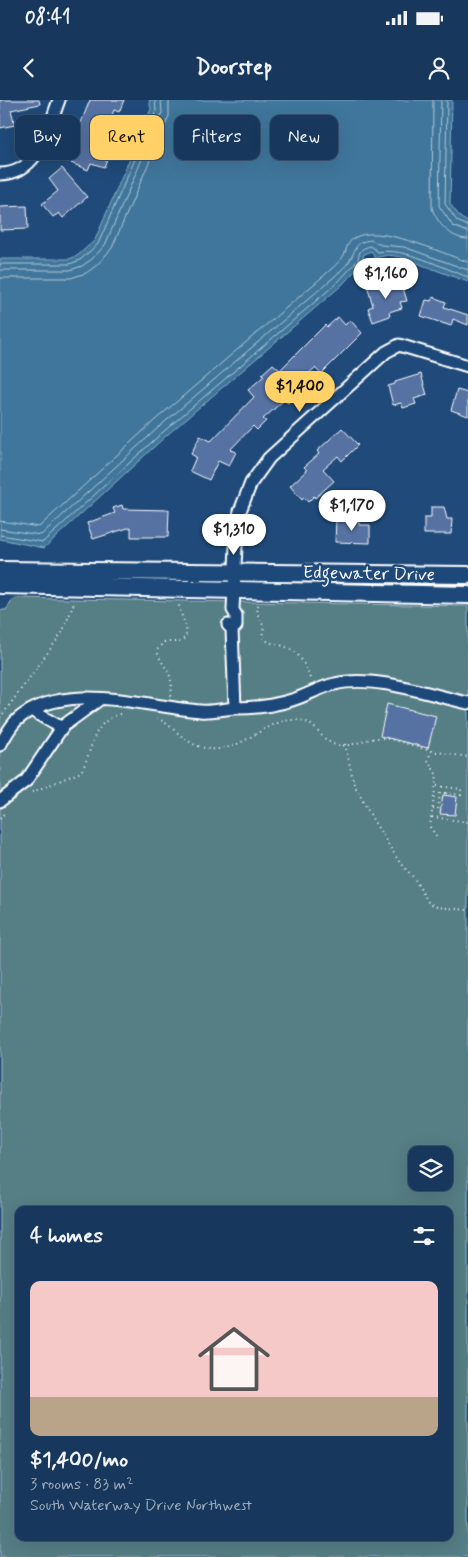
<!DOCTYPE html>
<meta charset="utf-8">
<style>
:root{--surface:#17385c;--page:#203f62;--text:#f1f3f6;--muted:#9eacbb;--line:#365272;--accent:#ffd166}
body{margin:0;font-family:Mynerve,sans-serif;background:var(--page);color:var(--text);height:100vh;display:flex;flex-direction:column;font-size:19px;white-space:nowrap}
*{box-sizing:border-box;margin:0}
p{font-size:16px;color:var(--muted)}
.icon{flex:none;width:28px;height:28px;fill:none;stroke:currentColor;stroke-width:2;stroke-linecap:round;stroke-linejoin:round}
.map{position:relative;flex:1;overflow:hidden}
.details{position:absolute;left:15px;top:1106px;width:438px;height:335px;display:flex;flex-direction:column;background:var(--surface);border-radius:10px;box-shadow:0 5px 20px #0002,0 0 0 1px var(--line)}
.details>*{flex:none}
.guide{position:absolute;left:15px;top:15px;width:439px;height:45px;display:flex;gap:10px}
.fabs{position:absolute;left:408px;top:1046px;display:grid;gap:10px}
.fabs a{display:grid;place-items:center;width:45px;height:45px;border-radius:10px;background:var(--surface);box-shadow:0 5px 20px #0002,0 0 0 1px var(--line);font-size:25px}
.price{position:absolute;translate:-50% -42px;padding:0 11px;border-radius:18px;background:#fff;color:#222;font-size:16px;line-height:32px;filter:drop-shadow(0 1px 2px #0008)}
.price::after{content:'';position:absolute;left:50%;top:30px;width:15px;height:11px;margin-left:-8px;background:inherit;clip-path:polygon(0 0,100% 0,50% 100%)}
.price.current{background:var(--accent);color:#111}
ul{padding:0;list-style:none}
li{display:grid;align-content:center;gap:10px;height:265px;padding:0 15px}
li+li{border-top:1px solid var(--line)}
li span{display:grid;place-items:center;height:155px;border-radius:10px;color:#555}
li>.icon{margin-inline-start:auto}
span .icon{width:90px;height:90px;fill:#fffc;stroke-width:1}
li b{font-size:21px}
h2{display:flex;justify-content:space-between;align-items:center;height:60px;padding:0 15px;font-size:21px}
.pill{padding:0 18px;border-radius:10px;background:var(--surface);box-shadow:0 5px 20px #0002,0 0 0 1px var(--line);font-size:18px;line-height:45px}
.pill.current{background:var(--accent);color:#111}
.status{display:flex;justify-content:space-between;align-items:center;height:35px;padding:0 25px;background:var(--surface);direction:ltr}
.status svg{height:14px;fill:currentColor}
header{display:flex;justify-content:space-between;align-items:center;height:65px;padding:0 15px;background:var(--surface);font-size:22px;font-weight:800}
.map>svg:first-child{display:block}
</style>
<div class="status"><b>08:41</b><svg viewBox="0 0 49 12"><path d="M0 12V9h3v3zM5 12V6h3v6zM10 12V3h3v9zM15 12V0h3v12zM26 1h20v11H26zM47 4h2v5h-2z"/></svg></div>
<header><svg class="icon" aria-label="back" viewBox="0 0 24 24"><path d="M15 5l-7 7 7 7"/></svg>Doorstep<svg class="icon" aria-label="person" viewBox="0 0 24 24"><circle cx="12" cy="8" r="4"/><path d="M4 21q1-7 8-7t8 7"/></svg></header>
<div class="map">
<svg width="468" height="1457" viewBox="0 0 468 1457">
<rect width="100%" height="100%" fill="#1f4a7a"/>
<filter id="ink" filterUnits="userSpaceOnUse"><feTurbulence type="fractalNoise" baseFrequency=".02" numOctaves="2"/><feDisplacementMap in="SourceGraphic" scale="10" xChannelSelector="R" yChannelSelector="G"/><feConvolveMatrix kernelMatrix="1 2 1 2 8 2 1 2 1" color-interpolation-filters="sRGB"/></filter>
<g filter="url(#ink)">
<!-- green -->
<path fill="#557e85" stroke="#aabec2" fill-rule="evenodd" d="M14 498 468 506V1457H0V510H6ZM416 1055H444V1082H416ZM19 1110H449V1438H19Z"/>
<!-- water -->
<path fill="#40769c" stroke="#8cadc4" d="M149 0H452L450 104 461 118 468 122V182L401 157 388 155 375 158 371 151 363 155 364 161 342 185 167 335 44 448 0 439V159H69L77 156 95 140 151 9Z"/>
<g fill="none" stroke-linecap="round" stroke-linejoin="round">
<!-- shore -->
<path stroke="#b3c8d7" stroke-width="1" d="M433 0 432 108C437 123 451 139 468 139
M441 0 439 106 453 126 468 132
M447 0 445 104 457 121 468 126
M0 164H70L80 160 98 144 156 11 155 0
M0 170H70L82 166 92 159 105 145 162 13 161 0
M0 178H71L86 173 97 165 112 148 169 16V0
M0 421 39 427 154 321 328 172C333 167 341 161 344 155 347 148 347 143 354 138 378 123 441 153 468 162
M0 429 41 435 159 327 334 177C339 172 348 165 351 158 357 147 355 142 371 140L381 145 404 147 468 170
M0 435 43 442 163 332 338 182 358 160C359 151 361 148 371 146L378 152C404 147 443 168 468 177"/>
</g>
<!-- building -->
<path fill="#5472a2" stroke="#fff" d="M0 0H39L40 4 11 10 15 25 0 28Z
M90 0H124L119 12 114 10 101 44 111 48 104 67 91 63 88 70 71 63 77 47 72 45Z
M62 68 87 97 63 118 59 113 53 117 42 104 58 91 49 79Z
M27 106 28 129 0 130V107Z
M401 181 407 201 400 202 402 208 389 212 390 216 373 222 368 208 373 206 367 185 378 182 379 188Z
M433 197 446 202 444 207 468 215V225L453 219 451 226 421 216 426 200 431 201Z
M338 217 345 225 350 220 362 233 321 274 315 268 296 285 301 290 299 293 288 303 284 300 263 319 266 321 257 330 253 326 230 350 236 352 229 366 218 361 209 380 190 371 196 357 191 354 200 336 211 341 254 297 248 290 264 276 262 274 273 264 280 270 325 225 327 227Z
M421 274 427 295 414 299 416 304 403 308 401 303 393 305 388 286 395 284V282Z
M457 290 468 293V316L451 310Z
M342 328 358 345 342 361 338 356 323 369 334 381 315 398 314 396 308 402 304 398 302 400 290 386 307 370 304 367 319 354 317 351Z
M122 405 123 409 169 410 168 437H131V427L93 439 87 423 115 413 113 408Z
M431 407H444L447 419H452L451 434H424V418H431Z
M336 419H359V425H370V443L335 442Z
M387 604 436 616 428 648 380 636Z
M443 695 457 697 455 715 440 714Z"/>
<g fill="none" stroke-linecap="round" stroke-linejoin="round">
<defs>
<path id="street" d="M0 74C39 74 48 29 59 0
M228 525 232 529 235 608C255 608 273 606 292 600 306 596 320 587 335 584 373 574 430 595 468 603
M232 529 236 526V515L233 510 237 425 240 411 251 383 269 358 386 252 399 245 468 266
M31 610 62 628
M0 645C5 637 10 626 17 620 63 579 146 607 200 611 211 612 224 609 235 608
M0 701 26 681 63 626 100 599"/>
<path id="secondary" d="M0 470 468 475
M0 485 468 495"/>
</defs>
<!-- street casing -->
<use href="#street" stroke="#fff" stroke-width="15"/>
<!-- secondary casing -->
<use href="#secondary" stroke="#fff" stroke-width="20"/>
<!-- path -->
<path stroke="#fff" stroke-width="2" stroke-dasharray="1 4" stroke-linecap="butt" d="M258 505 257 513 264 527 262 537C268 543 273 543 280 545 300 550 304 563 311 581
M171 596C175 569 160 567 157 550L164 542H179L185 538C190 525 179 516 179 504
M0 618 62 533 75 501
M157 618C172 625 182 640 198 646 238 661 261 618 297 620 314 620 318 636 331 643 346 651 364 638 379 638 395 638 415 647 431 651L428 661 437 675 430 727 437 737
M345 644 354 684 373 720 400 763 414 778 428 802 437 807 468 810
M431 651 468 657
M437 686 461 689V695L446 693V696
M32 692 81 672C95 647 89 623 123 613
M433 709H438L440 693H446
M432 717 468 722
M0 719 6 711"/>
<!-- street -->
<use href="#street" stroke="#1f4a7a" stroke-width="11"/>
<!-- secondary -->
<use href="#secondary" stroke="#1f4a7a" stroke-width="16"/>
</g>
</g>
<g text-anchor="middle" stroke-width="5" stroke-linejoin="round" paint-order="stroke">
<!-- street labels -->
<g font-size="18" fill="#fff" stroke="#1f4a7a">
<text transform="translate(369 473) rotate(1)" y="6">Edgewater Drive</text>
</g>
</g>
</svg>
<div class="fabs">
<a><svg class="icon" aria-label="layers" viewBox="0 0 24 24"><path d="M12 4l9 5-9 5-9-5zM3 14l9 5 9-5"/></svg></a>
</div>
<b class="price" style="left:386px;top:200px">$1,160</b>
<b class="price current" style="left:300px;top:313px">$1,400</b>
<b class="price" style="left:352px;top:432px">$1,170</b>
<b class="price" style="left:234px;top:456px">$1,310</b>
<div class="guide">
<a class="pill">Buy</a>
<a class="pill current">Rent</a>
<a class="pill">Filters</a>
<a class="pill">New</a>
</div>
<section class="details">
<h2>4 homes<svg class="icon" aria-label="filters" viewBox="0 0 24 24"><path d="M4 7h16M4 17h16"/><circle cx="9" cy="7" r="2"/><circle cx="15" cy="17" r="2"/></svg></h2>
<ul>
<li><span style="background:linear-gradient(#f6c9c9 75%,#b9a48a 0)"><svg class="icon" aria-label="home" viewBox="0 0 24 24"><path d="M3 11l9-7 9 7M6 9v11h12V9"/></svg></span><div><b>$1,400/mo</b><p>3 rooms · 83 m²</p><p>South Waterway Drive Northwest</p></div></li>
</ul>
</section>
</div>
